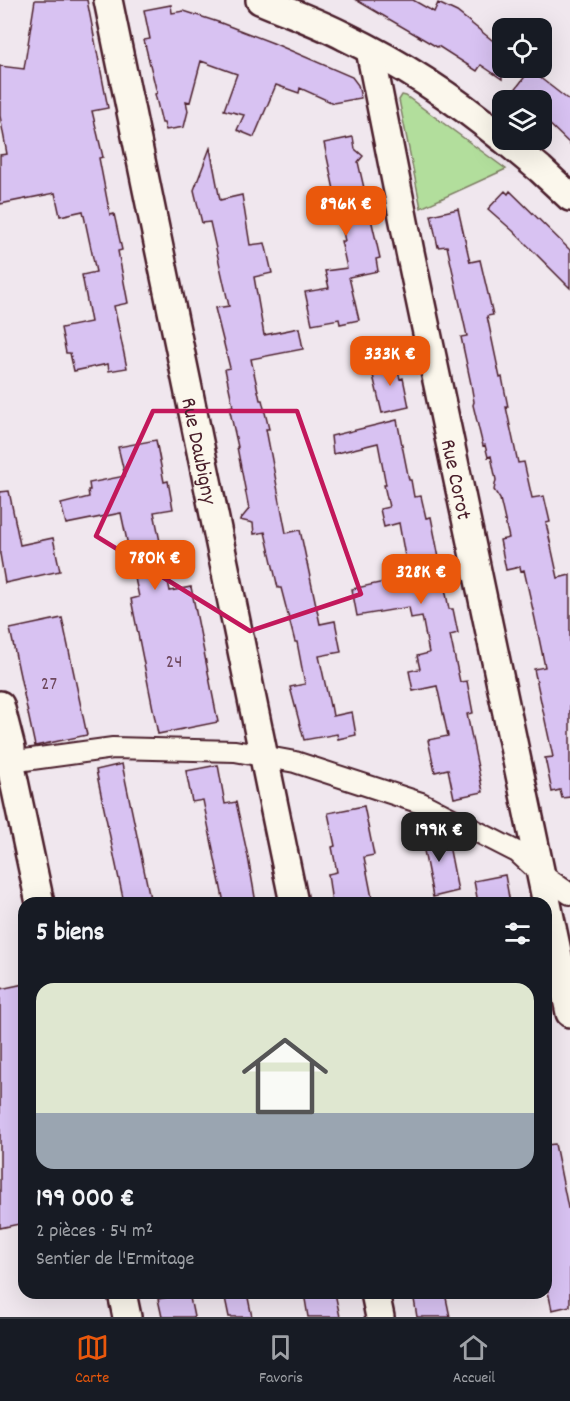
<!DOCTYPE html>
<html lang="fr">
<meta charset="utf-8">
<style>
:root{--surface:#171b24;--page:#20242c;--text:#f1f3f6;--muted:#9ea1a6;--line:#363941;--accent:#ea580c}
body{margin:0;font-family:Dekko,sans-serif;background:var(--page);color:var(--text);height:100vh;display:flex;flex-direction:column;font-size:22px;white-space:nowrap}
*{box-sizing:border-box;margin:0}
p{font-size:20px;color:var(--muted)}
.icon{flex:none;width:33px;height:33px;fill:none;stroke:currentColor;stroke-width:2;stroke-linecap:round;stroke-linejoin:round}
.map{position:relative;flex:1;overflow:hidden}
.panel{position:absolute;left:18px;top:897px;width:534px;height:402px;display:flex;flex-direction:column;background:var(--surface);border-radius:18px;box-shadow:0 6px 24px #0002}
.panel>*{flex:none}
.controls{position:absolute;left:492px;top:18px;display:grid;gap:12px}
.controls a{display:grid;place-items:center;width:60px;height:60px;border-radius:12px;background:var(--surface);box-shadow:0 6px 24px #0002;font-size:30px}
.price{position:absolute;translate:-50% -51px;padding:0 14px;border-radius:12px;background:var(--accent);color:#fff;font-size:20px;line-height:39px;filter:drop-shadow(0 2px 3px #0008)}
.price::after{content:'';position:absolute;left:50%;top:36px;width:18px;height:14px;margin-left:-9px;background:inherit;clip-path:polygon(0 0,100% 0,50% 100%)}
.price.selected{background:#222;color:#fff}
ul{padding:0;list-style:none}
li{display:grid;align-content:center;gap:12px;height:318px;padding:0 18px}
li span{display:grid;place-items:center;height:186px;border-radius:18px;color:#555}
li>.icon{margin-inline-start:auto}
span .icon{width:108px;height:108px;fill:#fffc;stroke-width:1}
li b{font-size:26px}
h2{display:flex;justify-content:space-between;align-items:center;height:72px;padding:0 18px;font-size:26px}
.dock{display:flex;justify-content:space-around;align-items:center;height:84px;border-top:2px solid var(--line);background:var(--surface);font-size:16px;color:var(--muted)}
.dock a{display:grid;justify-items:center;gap:3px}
.dock .selected{color:var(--accent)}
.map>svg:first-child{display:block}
</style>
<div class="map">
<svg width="570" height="1317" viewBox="0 0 570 1317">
<rect width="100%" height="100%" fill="#f0e7ee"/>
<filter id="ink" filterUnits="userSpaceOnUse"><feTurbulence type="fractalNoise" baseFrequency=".0167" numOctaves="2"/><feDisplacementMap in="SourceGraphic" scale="12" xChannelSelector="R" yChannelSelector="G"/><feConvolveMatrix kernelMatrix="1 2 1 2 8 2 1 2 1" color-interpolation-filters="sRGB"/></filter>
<g filter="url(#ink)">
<!-- green -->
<path fill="#b2de9c" stroke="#7e7e64" stroke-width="1.5" d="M402 95 406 96 506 169 421 208 399 100Z"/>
<!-- building -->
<path fill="#d8c2f2" stroke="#4a1f2b" stroke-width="1.5" d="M35 0H87L108 108 92 111 103 157 99 158 110 215 114 214 122 250 118 251 128 303 114 306 127 368 109 371 108 364 74 371 70 353H66L61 328 91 322 82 275 96 272 83 211 60 216 55 193 0 204V155L7 154 0 116V66L24 69Z
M356 0H413L434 12 438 3 457 12 502 48V79L481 65 477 71 438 46 437 47Z
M171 5 172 13 184 11 221 23 273 43 352 77 358 85 361 98 333 103 300 88 299 93 276 85 254 137 237 130 244 115 224 110 237 74 201 61 190 102 186 101 188 111 184 127 166 130 164 123H162L155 94 157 93 144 40 150 39 144 10Z
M530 70 570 101V144L542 117V100H507Z
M353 137 355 149 363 156 358 162 380 258 376 259 378 271 349 277 359 320 340 324 339 319 312 324 305 292 329 288 325 271 347 268 341 241H345L324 143Z
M210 148 220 200 242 195 250 245 265 243 272 273 254 277 264 335 299 328 303 349 251 359 260 400H262L269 429H266L286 533 300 530 320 624 335 621 341 652 319 656 330 706 331 705 333 716 352 712 356 735 338 739 337 734 304 740 290 687 305 684 297 642H295L281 588H278L265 532 254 534 253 523 240 520 249 509 237 447H238L229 407 233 406 225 369 230 368 215 308 229 306 210 222 202 223 194 190Z
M505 191 508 194 510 191 570 250V288L513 231 488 209Z
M458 209 470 262 480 260 493 315 487 316 500 378 502 377 508 407H506L518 463 524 462 532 498 544 496 550 522 546 523 558 578 570 575V797L562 798 560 790 552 792 545 758 553 757 534 669 545 667 535 619 524 570 521 571 520 567 506 570 500 540 509 538 500 499 494 490 496 480 491 456 488 457 485 445 483 446 473 405 474 402 471 384 461 337 467 336 447 246 438 247 431 215Z
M395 360 400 379 403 378 409 407 382 413 371 367Z
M397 420 409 480H411L414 497 421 496 426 518 431 517 449 609H453L458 633 450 635 460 682 467 681 473 713 467 714 483 792 454 798 448 769 435 772 428 740 448 736 437 686 413 691 409 671 420 669 417 656 429 653 422 616 411 618 409 607 357 616 352 589 407 577 404 563 406 562 399 523 384 527 380 509 389 507 384 485H386L378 443 333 454 331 436Z
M156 440 164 482 168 481 173 509 154 512 170 591 191 587 218 722 158 734 131 599 139 597 121 513 66 524 61 504 89 497 88 490H90L89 483 125 476 118 447Z
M9 491 20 545 53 538 60 571 5 583 0 554V492Z
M62 618 87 735 35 746 10 629Z
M122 764 151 903H124L102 799 96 770Z
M218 765 225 804 236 802 248 857 256 903H224L203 800 192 802 186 771Z
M364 806 374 855 364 857 373 903H332L328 874 337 872 332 847 335 846 328 813Z
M446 830 458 891 433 897 421 835Z
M505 875 510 903H478L474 881Z
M24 984V1223L0 1228V989Z
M555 1144 568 1208 570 1207V1306L552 1310 546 1282V1145Z
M189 1293 194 1317H162L158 1299Z
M224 1293H247L252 1317H229Z
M304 1293H335L340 1317H308Z
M441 1293H445L450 1317H417L414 1299Z"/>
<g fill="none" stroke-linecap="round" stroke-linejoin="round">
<defs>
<path id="pedestrian" d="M10 762 113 748 235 751 295 762 421 803 517 852 541 874 570 894"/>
<g id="minor">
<path id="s1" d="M108 0 294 903"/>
<path d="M260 0C288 12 317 22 344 36 400 63 454 98 502 138"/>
<path id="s2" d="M370 50 410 252 570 1013"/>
<path d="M505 140 540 169 570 197"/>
<path d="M0 705 11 748 10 762 40 903"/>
<path d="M122 1293 127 1317"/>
<path d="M375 1293 380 1317"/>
</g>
</defs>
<!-- pedestrian casing -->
<use href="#pedestrian" stroke="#4a1f2b" stroke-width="24"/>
<!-- minor casing -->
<use href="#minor" stroke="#4a1f2b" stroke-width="32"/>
<!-- pedestrian -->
<use href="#pedestrian" stroke="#fbf7ec" stroke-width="20"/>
<!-- minor -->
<use href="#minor" stroke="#fbf7ec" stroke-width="27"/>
</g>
</g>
<!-- marked area -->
<path fill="none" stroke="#c2185b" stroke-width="4.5" stroke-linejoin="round" d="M153 411H297L361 594 250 631 96 536Z"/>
<g text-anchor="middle" stroke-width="4.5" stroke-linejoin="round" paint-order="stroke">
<!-- number labels -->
<g font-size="20" fill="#6e485d">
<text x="174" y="667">24</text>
<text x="49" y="689">27</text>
</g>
<!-- street labels -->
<g font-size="22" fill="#4a1f2b" stroke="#fbf7ec">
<text dy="8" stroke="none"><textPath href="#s1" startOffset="460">Rue Daubigny</textPath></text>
<text dy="8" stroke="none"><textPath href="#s2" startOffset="438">Rue Corot</textPath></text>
</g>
</g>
</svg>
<div class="controls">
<a><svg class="icon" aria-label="locate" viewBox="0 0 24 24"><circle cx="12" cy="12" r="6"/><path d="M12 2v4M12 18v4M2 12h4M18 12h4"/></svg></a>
<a><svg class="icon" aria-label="layers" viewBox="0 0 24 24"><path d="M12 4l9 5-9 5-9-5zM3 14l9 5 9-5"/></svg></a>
</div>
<b class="price" style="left:346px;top:237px">896K €</b>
<b class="price" style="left:390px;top:387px">333K €</b>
<b class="price" style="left:155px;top:591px">780K €</b>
<b class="price" style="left:421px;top:605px">328K €</b>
<b class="price selected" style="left:439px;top:863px">199K €</b>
<section class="panel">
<h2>5 biens<svg class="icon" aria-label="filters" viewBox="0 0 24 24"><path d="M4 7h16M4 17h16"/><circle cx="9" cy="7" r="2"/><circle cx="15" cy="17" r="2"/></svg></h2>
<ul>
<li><span style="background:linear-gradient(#dfe7d0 70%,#9aa5b1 0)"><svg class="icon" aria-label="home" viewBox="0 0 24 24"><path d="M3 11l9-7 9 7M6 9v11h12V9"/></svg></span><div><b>199 000 €</b><p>2 pièces · 54 m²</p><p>Sentier de l'Ermitage</p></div></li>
</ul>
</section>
</div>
<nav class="dock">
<a class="selected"><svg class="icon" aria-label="map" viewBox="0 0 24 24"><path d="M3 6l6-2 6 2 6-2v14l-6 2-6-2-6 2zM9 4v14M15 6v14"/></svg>Carte</a>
<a><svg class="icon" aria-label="saved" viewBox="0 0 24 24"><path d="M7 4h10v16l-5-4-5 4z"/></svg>Favoris</a>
<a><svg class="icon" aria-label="home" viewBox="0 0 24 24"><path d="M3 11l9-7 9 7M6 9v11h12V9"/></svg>Accueil</a>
</nav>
